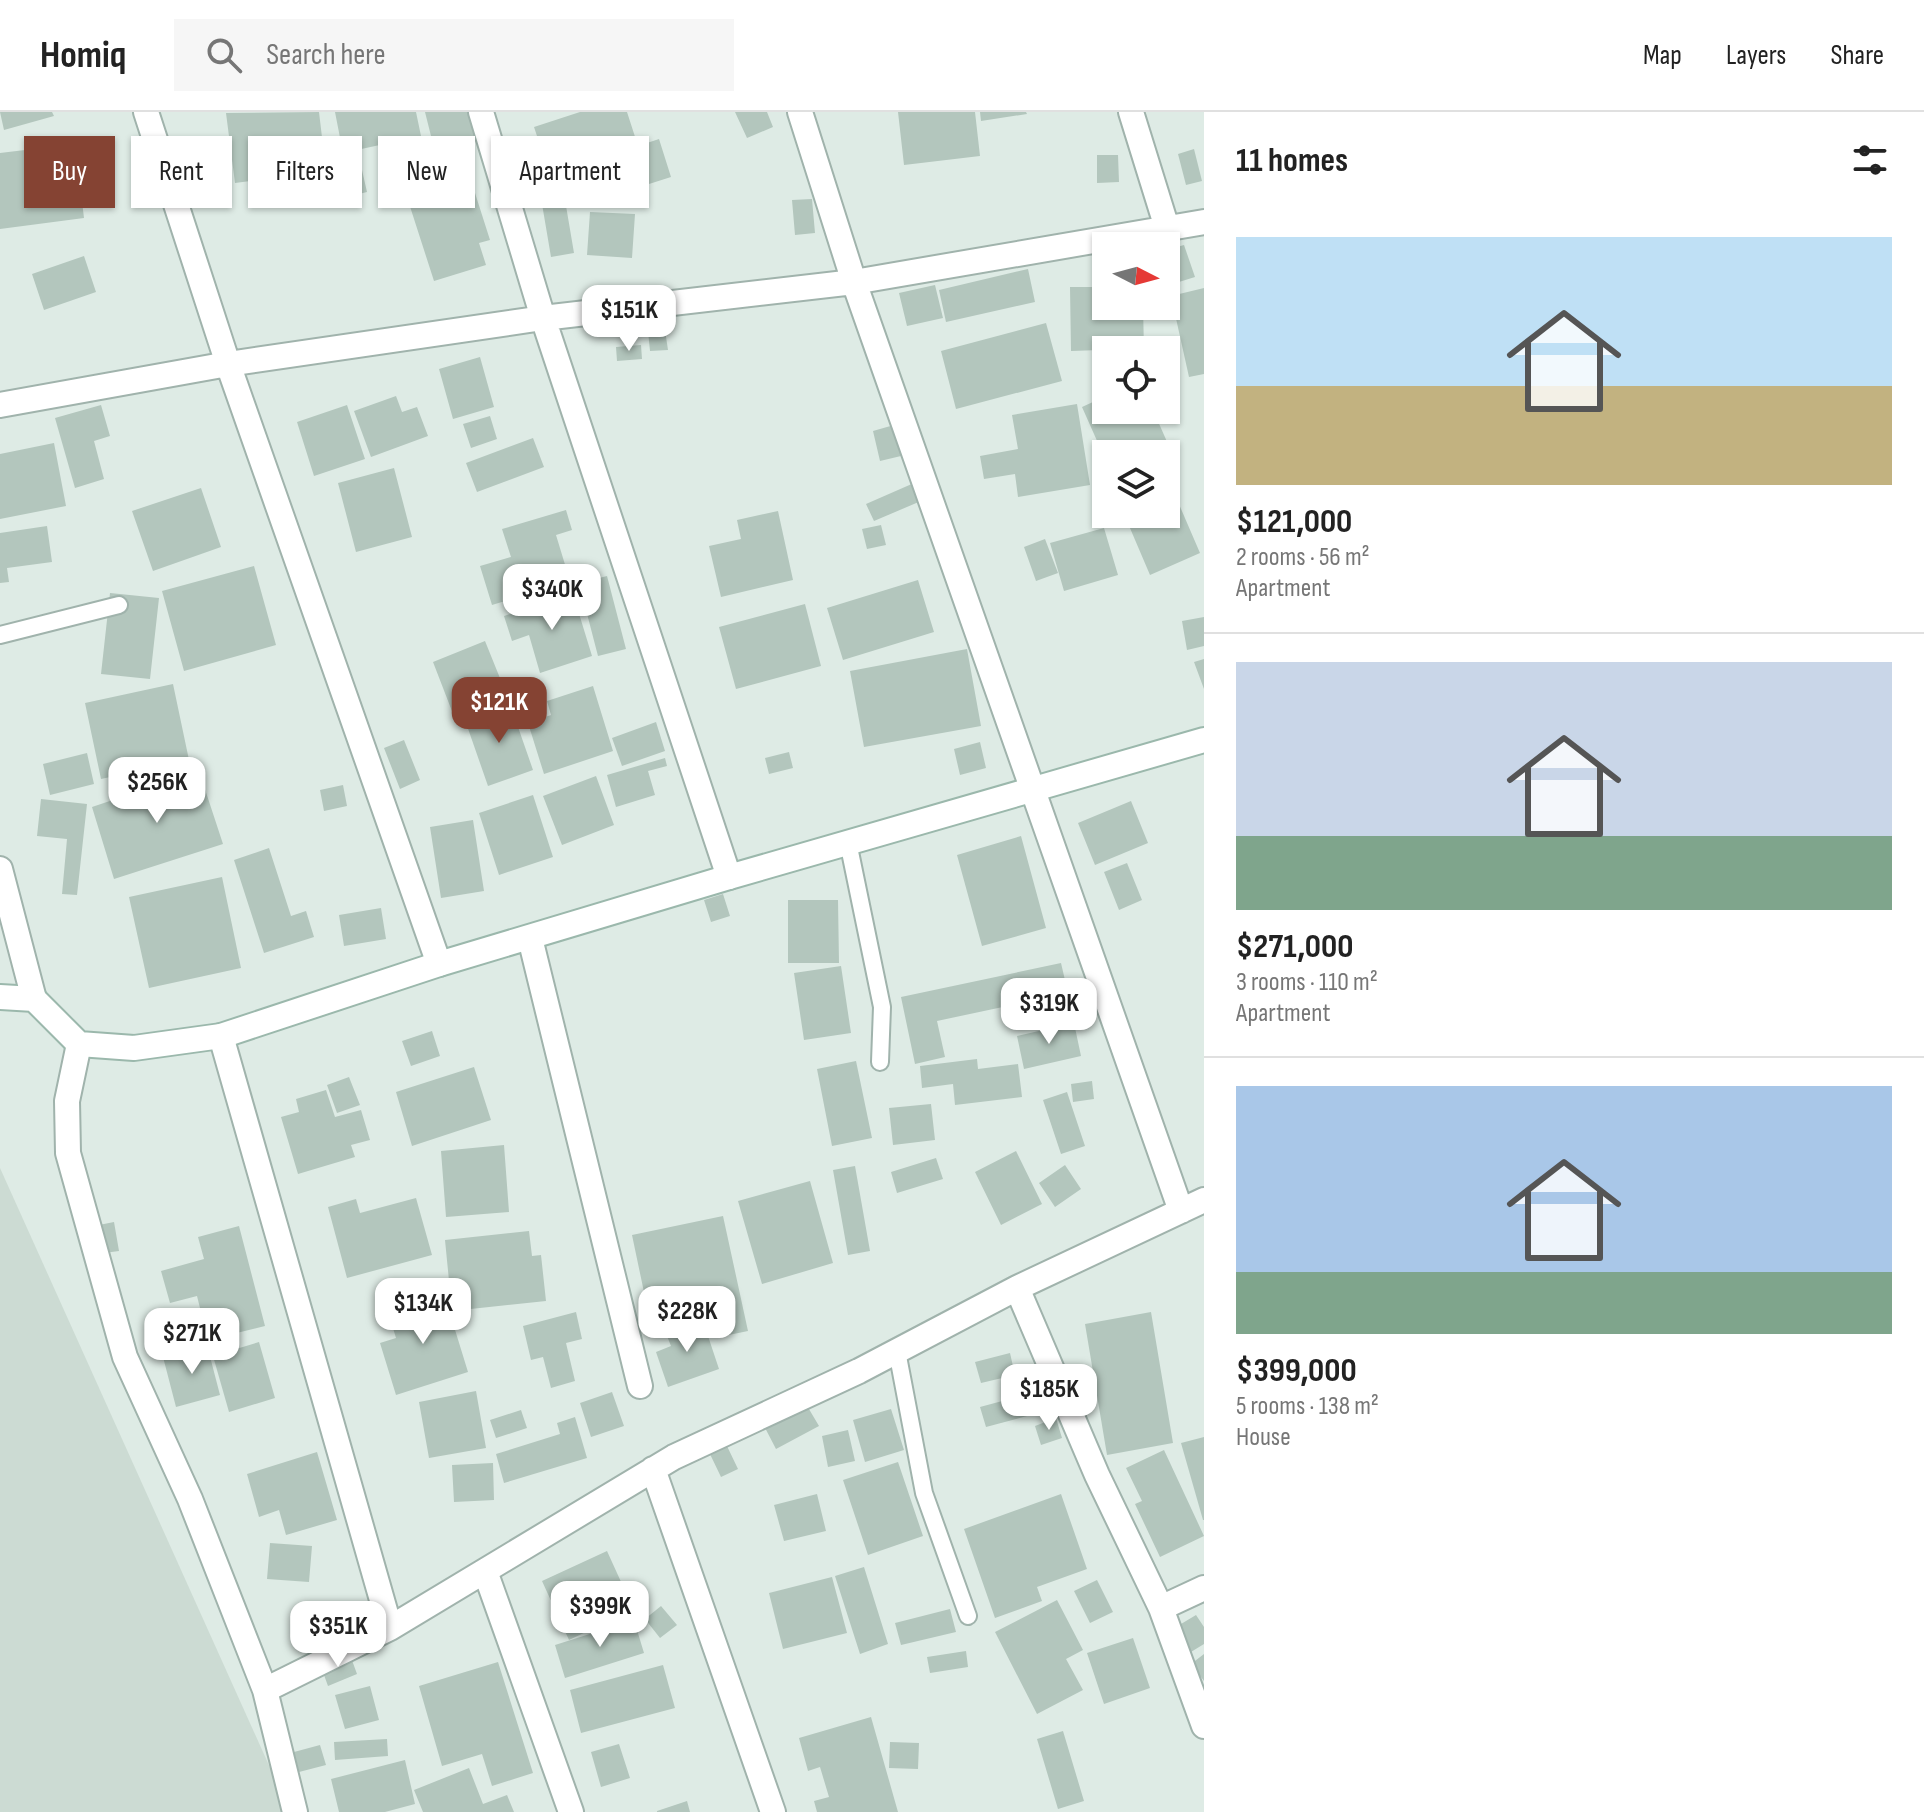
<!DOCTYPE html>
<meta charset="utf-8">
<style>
:root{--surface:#fff;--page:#f6f6f6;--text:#222;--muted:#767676;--line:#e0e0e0;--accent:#854333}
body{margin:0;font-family:"Sofia Sans Condensed",sans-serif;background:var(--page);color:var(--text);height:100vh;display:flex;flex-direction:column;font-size:30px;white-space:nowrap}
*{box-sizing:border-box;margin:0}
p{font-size:26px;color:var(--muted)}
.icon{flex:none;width:44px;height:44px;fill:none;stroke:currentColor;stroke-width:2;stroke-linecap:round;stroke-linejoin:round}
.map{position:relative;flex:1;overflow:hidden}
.sheet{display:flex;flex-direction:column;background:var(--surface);width:720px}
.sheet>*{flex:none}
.hud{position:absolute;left:24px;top:24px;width:760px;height:72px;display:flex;gap:16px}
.needle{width:52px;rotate:96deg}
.buttons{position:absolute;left:1092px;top:120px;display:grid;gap:16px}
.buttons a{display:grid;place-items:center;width:88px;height:88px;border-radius:0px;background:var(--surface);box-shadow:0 2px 6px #0004;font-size:40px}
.price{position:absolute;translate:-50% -68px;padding:0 18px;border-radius:16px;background:#fff;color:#222;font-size:26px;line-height:52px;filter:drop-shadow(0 2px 4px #0008)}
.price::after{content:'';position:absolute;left:50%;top:48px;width:24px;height:18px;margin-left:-12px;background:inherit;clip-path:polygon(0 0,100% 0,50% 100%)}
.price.on{background:var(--accent);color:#fff}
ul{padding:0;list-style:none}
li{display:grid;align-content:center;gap:16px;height:424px;padding:0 32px}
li+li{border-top:2px solid var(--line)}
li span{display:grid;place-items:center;height:248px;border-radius:0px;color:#555}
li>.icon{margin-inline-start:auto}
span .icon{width:144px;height:144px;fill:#fffc;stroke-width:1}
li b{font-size:34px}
h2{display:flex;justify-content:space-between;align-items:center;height:96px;padding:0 32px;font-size:34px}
.tag{padding:0 28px;border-radius:0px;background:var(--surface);box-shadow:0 2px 6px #0004;font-size:28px;line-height:72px}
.tag.on{background:var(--accent);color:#fff}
header{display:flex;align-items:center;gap:48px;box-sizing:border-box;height:112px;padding:0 40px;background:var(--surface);border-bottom:2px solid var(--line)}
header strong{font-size:38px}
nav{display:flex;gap:44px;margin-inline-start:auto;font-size:28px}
.search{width:560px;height:72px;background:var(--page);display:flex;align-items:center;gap:20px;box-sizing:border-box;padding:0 28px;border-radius:0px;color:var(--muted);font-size:30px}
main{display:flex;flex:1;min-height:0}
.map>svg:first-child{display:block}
</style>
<header>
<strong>Homiq</strong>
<div class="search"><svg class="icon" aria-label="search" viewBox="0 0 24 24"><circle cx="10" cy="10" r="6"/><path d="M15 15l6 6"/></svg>Search here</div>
<nav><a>Map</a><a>Layers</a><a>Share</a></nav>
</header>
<main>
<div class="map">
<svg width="1204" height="1700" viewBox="0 0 1204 1700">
<rect width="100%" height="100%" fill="#deebe5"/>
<!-- built -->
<path fill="#ccdbd3" d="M0 1056 290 1700H0Z"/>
<!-- building -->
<path fill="#b3c6bd" d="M0 0H52L54 4 4 18Z
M319 0 326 59 235 71 226 1Z
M335 0H416L421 24 343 41Z
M425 0H470L477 29 435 40Z
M580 0H627L638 34 659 27 671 65 583 93 567 41 545 48 534 15Z
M735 0H767L773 15 747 26Z
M898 0H975L980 44 904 53Z
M980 0H1026L1027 2 981 9Z
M75 32 84 106 0 117V41Z
M1194 37 1202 69 1186 73 1178 42Z
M1097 43H1118L1119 70 1097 71Z
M362 58 367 80 351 84 347 62Z
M468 59 490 128 479 131 486 153 434 169 405 79Z
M564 82 574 141 551 145 541 86Z
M812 87 815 121 795 123 792 88Z
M590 100 635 102 632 146 587 143Z
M1184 133 1195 165 1166 174V138Z
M84 144 96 180 44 198 32 162Z
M1028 157 1035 190 946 210 939 178Z
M935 173 943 206 907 214 899 181Z
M1070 175H1106V194H1143L1144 238H1106V252H1101L1100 238 1071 239Z
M1204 176V262L1189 265 1171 184Z
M1046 211 1062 269 956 297 941 239Z
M665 218 668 238 650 239 648 219Z
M641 233 642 247 617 249 616 235Z
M480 245 494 295 453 307 439 257Z
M396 284 402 300 417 295 428 324 371 345 354 299Z
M1106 284V298H1153L1168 332 1146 342H1106V349L1082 295Z
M1077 292 1090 373 1018 385 1015 362 984 367 980 344 1018 337 1012 303Z
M101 293 110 324 94 329 104 367 75 376 55 306Z
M347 293 365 347 314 364 297 310Z
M490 304 497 327 471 336 463 312Z
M894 313 901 344 880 349 873 319Z
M533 326 544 355 477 380 466 351Z
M54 331 66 394 0 407V342Z
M394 356 412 425 356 440 338 371Z
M1166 362 1200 441 1150 463 1124 402H1166Z
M914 371 921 389 874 409 866 392Z
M201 376 221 435 153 459 132 399Z
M566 398 572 418 556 423 570 469 492 493 480 454 511 445 502 417Z
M778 399 793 468 721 485 709 434 741 427 737 408Z
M881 413 886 433 867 437 862 417Z
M47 414 52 450 7 456 9 470 0 471V421Z
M1104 416 1118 463 1064 479 1050 431Z
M1045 427 1058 461 1036 469 1024 435Z
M254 454 276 533 184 559 162 479Z
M607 464 626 537 598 544 579 471Z
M918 468 934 520 843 548 827 496Z
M110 481 159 486 150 567 101 562Z
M573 482 592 544 540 561 529 523 512 529 504 504Z
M805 492 821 554 736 577 719 515Z
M1204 505V534L1187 538 1182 509Z
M485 529 508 586 455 607 433 550Z
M967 537 981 614 864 635 850 559Z
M1204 547V577L1194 550Z
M173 572 189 648 101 667 85 591Z
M593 574 613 639 544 662 528 611 551 603 547 589Z
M510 592 533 658 488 674 465 608Z
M656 610 665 639 622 654 612 626Z
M404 628 420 668 400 677 384 636Z
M980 630 986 656 960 663 954 637Z
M789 640 793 656 769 662 765 646Z
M87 641 94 672 50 683 43 652Z
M665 646 667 654 648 659 655 683 616 695 607 663Z
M199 659 223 732 114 767 92 695Z
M596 664 614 713 562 733 543 684Z
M343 673 347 694 324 699 320 678Z
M533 683 553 745 499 763 479 701Z
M41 687 87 692 77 783 62 782 67 727 37 724Z
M1131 689 1148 731 1095 753 1078 711Z
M473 708 484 779 441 786 430 715Z
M1021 724 1046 816 982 834 957 743Z
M269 736 291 804 306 799 314 825 264 841 234 748Z
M1127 751 1142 788 1119 798 1104 760Z
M222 765 241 856 149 876 129 785Z
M723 782 730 804 711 810 704 788Z
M788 788H838L839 851H788Z
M381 796 386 827 344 834 339 803Z
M1061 851 1068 881 937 909 945 945 915 952 901 885Z
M841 854 851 921 804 928 794 861Z
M1074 911 1081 944 1024 957 1017 924Z
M432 919 440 944 411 954 402 929Z
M977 947 978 957 1018 952 1022 985 955 993 953 972 922 976 920 954Z
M856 949 872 1026 832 1034 817 957Z
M474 955 491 1008 412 1034 396 980Z
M349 965 360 993 337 1001 327 973Z
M1092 969 1094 987 1073 990 1071 972Z
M326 978 335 1005 361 998 370 1028 351 1033 355 1045 298 1062 281 1005 299 1000 296 987Z
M1067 980 1085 1034 1061 1042 1043 988Z
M931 992 935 1028 893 1033 889 996Z
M504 1033 509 1100 446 1105 441 1039Z
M1016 1039 1042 1092 1001 1113 975 1060Z
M936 1046 943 1067 897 1081 891 1060Z
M1065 1053 1081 1077 1055 1095 1039 1071Z
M855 1054 870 1139 848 1143 833 1058Z
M810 1069 833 1151 762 1172 738 1089Z
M416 1086 432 1143 347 1166 328 1095 356 1087 360 1101Z
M723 1104 748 1219 714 1226 707 1191 649 1204 632 1123Z
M114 1110 119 1139 104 1141 99 1113Z
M239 1114 265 1214 208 1228 197 1184 170 1191 161 1159 204 1147 198 1125Z
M529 1119 532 1144 541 1143 546 1189 452 1199 445 1128Z
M444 1182 468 1260 396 1283 380 1231 396 1226 388 1200Z
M576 1200 582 1227 566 1231 575 1269 551 1276 543 1245 531 1248 523 1214Z
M1151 1200 1173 1331 1107 1343 1085 1212Z
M702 1206 719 1257 668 1275 656 1240 671 1234 665 1219Z
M259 1230 275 1286 229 1300 213 1244Z
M207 1233 220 1283 176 1295 163 1245Z
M1010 1241 1015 1263 981 1271 975 1250Z
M476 1279 486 1336 429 1346 419 1290Z
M612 1280 624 1314 591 1325 580 1291Z
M1032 1281 1038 1301 986 1315 980 1295Z
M803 1287 819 1314 776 1337 762 1310Z
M891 1297 904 1338 865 1350 853 1308Z
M521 1298 527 1316 496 1326 490 1308Z
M575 1305 587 1346 504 1371 496 1342 560 1322 557 1311Z
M1056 1306 1062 1326 1041 1333 1035 1314Z
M848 1318 855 1349 828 1355 822 1324Z
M1204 1325V1408H1203L1181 1331Z
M726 1332 738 1357 721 1365 709 1340Z
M1164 1338 1204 1424 1160 1445 1135 1392 1142 1389 1126 1356Z
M317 1340 337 1408 286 1423 279 1398 259 1405 247 1362Z
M898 1350 923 1424 868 1443 843 1368Z
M493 1351 494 1388 454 1390 452 1353Z
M817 1382 826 1419 784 1429 774 1393Z
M1061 1382 1087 1457 1037 1475 1042 1489 995 1506 964 1417Z
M270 1431 312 1434 309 1470 267 1467Z
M607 1439 632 1494 589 1515 590 1518 569 1528 542 1469Z
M864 1455 888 1532 860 1542 835 1464Z
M832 1465 847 1521 783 1537 769 1481Z
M1097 1468 1113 1500 1090 1511 1074 1479Z
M1057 1488 1083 1538 1066 1547 1083 1578 1037 1602 995 1520Z
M661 1494 677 1513 660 1526 645 1507Z
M950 1497 956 1520 901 1533 895 1511Z
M1196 1503 1204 1515V1532L1186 1543 1171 1518Z
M634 1508 644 1541 565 1566 555 1533Z
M1133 1526 1150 1576 1104 1592 1087 1541Z
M966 1539 968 1555 930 1561 927 1545Z
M349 1540 357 1562 328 1574 320 1552Z
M1204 1542V1569L1191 1552Z
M498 1550 533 1661 492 1674 482 1642 442 1654 419 1574Z
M663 1553 675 1596 581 1621 570 1578Z
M370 1574 379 1608 345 1617 335 1583Z
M871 1605 898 1700H817L814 1689 829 1685 820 1655 808 1659 799 1626Z
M1063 1619 1084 1689 1058 1697 1037 1627Z
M387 1627 388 1644 335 1648 334 1630Z
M890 1630 919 1631 918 1657 889 1656Z
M619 1632 630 1666 601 1675 591 1640Z
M320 1633 326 1653 299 1660 294 1640Z
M405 1648 415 1692 385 1700H339L331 1667Z
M469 1656 483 1692 507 1683 514 1700H423L414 1678Z
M687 1689 690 1700H657V1699Z"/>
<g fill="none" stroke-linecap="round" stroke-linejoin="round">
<defs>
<path id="lane" d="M0 523 119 493
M848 730 882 895 880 950
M897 1239 924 1381 968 1504"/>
<path id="street" d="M146 0 228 252 439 852
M481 0 543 206 854 170 1204 110
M800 0 854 170 1181 1099
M1131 0 1167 116
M0 293 228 252 543 206 729 765
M0 757 34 887
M530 826 640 1274
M221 924 390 1516
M79 932 67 989 68 1041 125 1245 190 1387 265 1578
M1017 1176 1097 1363 1161 1496 1204 1614
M653 1357 773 1700
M485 1459 571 1700
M1161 1496 1204 1476
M295 1700 265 1578 390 1516 674 1345 859 1259 1017 1176 1204 1088"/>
<path id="secondary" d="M0 885 34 887 79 932 134 936 221 924 439 852 729 765 1204 628"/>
</defs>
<!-- lane casing -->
<use href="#lane" stroke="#a0b3ac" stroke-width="20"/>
<!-- street casing -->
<use href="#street" stroke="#a0b3ac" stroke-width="28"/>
<!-- secondary casing -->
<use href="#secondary" stroke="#9bb8ac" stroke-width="28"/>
<!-- lane -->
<use href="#lane" stroke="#fff" stroke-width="16"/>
<!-- street -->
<use href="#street" stroke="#fff" stroke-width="24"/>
<!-- secondary -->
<use href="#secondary" stroke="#fff" stroke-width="24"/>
</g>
</svg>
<div class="buttons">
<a><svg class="needle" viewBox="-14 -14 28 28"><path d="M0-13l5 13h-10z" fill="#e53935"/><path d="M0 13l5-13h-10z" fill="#767676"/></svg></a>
<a><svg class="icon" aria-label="locate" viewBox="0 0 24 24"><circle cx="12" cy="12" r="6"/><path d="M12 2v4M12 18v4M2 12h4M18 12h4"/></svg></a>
<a><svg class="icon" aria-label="layers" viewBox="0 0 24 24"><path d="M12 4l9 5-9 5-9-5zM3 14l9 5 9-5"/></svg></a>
</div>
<b class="price" style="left:629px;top:241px">$151K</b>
<b class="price" style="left:552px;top:520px">$340K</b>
<b class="price on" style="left:499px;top:633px">$121K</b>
<b class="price" style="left:157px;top:713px">$256K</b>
<b class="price" style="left:1049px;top:934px">$319K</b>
<b class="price" style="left:423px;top:1234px">$134K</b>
<b class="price" style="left:687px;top:1242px">$228K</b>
<b class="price" style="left:192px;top:1264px">$271K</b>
<b class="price" style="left:1049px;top:1320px">$185K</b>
<b class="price" style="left:600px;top:1537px">$399K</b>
<b class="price" style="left:338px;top:1557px">$351K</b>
<div class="hud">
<a class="tag on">Buy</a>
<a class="tag">Rent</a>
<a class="tag">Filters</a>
<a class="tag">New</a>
<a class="tag">Apartment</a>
</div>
</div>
<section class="sheet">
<h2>11 homes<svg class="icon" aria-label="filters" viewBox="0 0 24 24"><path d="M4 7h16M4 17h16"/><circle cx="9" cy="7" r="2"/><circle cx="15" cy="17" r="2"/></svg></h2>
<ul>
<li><span style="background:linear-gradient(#bfe0f5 60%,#c2b280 0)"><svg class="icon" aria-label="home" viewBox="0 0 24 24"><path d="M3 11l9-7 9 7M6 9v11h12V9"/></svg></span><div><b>$121,000</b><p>2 rooms · 56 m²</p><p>Apartment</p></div></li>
<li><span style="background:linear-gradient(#c9d6e8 70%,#7fa58c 0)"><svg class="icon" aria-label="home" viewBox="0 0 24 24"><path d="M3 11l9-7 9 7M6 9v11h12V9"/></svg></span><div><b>$271,000</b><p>3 rooms · 110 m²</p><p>Apartment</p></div></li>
<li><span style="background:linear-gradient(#a9c7e8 75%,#7fa58c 0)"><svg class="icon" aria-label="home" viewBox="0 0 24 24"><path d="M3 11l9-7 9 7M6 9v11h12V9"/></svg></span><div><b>$399,000</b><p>5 rooms · 138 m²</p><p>House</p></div></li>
</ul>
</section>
</main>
